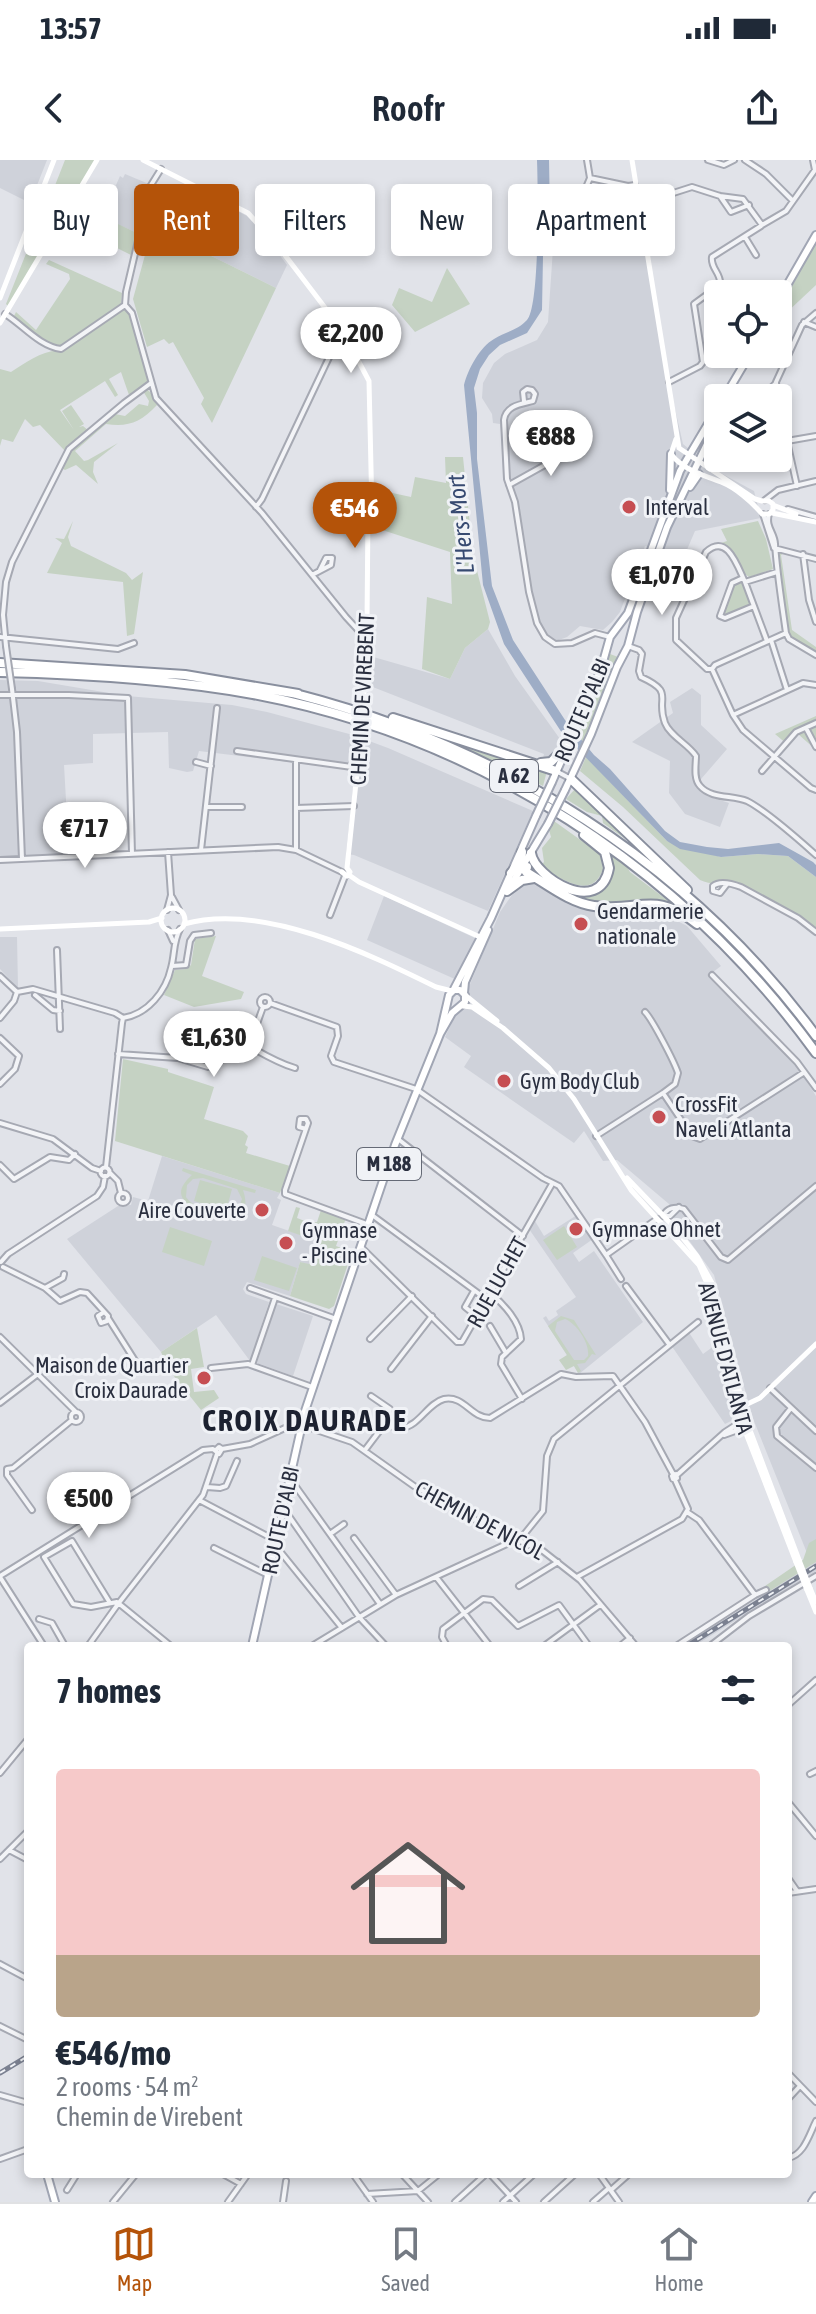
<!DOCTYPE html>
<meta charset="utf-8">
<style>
:root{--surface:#fff;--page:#f6f6f7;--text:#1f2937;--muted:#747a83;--line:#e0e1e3;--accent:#b45309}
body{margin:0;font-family:"Asap Condensed",sans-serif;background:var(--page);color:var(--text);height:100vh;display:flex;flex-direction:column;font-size:30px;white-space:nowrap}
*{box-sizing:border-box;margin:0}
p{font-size:26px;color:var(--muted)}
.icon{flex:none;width:44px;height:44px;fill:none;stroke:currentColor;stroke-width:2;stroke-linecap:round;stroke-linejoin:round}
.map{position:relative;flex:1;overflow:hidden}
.side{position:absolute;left:24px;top:1482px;width:768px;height:536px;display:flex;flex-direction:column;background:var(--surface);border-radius:8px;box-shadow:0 4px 12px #0003}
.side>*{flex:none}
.banner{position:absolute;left:24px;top:24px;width:768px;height:72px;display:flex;gap:16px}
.fabs{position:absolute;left:704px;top:120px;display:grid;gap:16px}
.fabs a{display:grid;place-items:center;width:88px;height:88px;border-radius:8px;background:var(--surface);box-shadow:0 4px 12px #0003;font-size:40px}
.price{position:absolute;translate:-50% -68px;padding:0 18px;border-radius:28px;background:#fff;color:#222;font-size:26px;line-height:52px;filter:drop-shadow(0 2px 4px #0008)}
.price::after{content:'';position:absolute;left:50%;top:48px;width:24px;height:18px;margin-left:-12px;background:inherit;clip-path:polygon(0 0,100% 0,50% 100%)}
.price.selected{background:var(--accent);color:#fff}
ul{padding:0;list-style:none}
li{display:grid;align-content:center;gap:16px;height:424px;padding:0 32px}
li+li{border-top:2px solid var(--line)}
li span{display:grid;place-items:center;height:248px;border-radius:8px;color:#555}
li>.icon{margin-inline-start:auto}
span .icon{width:144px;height:144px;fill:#fffc;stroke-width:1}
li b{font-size:34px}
h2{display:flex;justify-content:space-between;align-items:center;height:96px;padding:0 32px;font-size:34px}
.chip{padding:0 28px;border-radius:8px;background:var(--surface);box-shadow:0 4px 12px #0003;font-size:28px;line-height:72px}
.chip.selected{background:var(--accent);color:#fff}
.status{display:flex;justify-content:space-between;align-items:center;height:56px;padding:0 40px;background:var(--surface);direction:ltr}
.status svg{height:22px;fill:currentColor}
header{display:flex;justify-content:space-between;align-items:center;height:104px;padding:0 32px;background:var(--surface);font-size:36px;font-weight:600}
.tabs{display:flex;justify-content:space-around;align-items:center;height:112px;border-top:2px solid var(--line);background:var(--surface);font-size:22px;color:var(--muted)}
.tabs a{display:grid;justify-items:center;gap:4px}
.tabs .selected{color:var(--accent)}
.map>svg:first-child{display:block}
</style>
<div class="status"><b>13:57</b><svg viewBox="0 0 49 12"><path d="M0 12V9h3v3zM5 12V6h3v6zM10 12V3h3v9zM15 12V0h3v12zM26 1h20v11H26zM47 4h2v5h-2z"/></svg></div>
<header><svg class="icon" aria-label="back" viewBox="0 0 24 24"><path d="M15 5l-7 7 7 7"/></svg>Roofr<svg class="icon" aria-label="share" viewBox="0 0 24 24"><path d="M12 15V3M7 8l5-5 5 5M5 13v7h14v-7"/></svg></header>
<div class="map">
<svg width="816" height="2042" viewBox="0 0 816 2042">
<rect width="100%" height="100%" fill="#e1e3e9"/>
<!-- built -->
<path fill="#cfd2da" d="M0 0H47L30 43 0 28Z
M125 14 149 24 137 73 102 57 120 16 123 18Z
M195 29 247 56 267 78 287 105 276 128 187 84 196 64 182 57Z
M641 49 665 205 683 284 715 310 754 331 761 358 695 371 683 399 645 386 620 452 612 462 603 470 580 466 567 477 548 484 538 472 527 434 513 343 507 323 500 264 493 263 492 254 482 238 483 223 494 203 505 194 537 180 548 162 554 74 624 51Z
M488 469 515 516 560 579 562 589 553 598 546 600 543 598 544 594 360 522 361 502 370 496 450 519 465 488Z
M0 520 38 521 127 536 232 545 267 552 353 575 388 588 533 651 488 751 354 695 346 694 355 610 199 591 193 611 187 612 169 608 168 572 93 574V603L64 605 69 693 0 698Z
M692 528 701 535V565L727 589 695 626 707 636 729 643 720 667 685 654 669 633 670 601 632 582 673 553 670 542Z
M524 718 575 747 611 755 641 750 666 755 687 766 721 806 709 815 795 903 816 936V1393L809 1398 752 1256 714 1115 675 1061 669 1044 617 1000 603 1001 584 971 574 983 464 907 471 896 445 877 468 829 500 752Z
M384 736 475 778 457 820 367 780Z
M0 777H17L18 828 0 809Z
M162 996 280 1033 277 1038 281 1040 272 1065 318 1081 309 1105 300 1102 290 1136 247 1122 243 1129 246 1134 269 1142 250 1201 216 1155 161 1192 67 1079 118 1046 131 1045 133 1037 148 1041Z
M577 1055 593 1079 573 1093 579 1102 594 1091 643 1162 579 1214 543 1158 546 1156 549 1161 558 1155 556 1151 576 1137 529 1069 535 1061 544 1076Z
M276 1144 313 1156 293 1216 257 1203Z
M688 1171 703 1194 718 1183 733 1260 725 1264 671 1185Z
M816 1402V1411L694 1486H682Z"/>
<!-- green -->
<path fill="#c5d2c3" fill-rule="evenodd" d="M65 0H96L72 40 52 33Z
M53 36 70 43 55 68 43 61Z
M80 46 137 73 131 95 69 64Z
M151 73 184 88 187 84 276 128 212 263 201 244 204 238 173 182 169 184 164 179 147 187 133 139Z
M33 76 45 85 8 146 6 144Z
M816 82V125L784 155 783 143Z
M49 100 122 133 121 145 63 185 56 187 20 164 14 156 16 152 36 170 70 119 69 114 46 104Z
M447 108 470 144 415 172 392 145 399 128 432 142Z
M125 149 129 152 150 223 129 235 121 212 109 219 118 235 115 237 105 221 60 250 74 270 62 251 71 245 84 264 79 267 83 266 89 271 66 292 40 265 33 267 25 259 13 282 2 279 0 286V209L11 212C26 203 43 189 61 191L117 151Z
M147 229 154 236 157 245C140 263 128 267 106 264L75 291 84 301 88 300 118 283 94 302 93 312 98 324 76 305 65 310 61 308 72 290 115 254 125 256 139 244 148 246 149 241 143 231Z
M445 297H463L473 395 490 462 488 469 465 488 450 519 422 509 427 437 452 444 450 392 373 367 377 358 374 329 411 337 415 317 446 323Z
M73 361 68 377 71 386 126 413 132 420 143 412 134 474 127 476 123 422 47 413 62 383 55 378 64 379Z
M758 361 766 379 773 409 749 417C736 409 737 389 721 383L727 381 721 369Z
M781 391 786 392 781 395 792 470 816 487V492L792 477 787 470 777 399Z
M742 421 751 443 749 446 727 455 721 452 734 424Z
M610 494 618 497 584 583 576 573Z
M816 556V590L798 574 788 585 775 574Z
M443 577 547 611 543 626Z
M586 597 667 681 721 697 758 694 788 696 816 717V769C794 751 764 733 737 726 724 723 710 725 700 720L623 647 580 611Z
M575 629 632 681 631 683 603 663 602 656 587 652 566 639Z
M554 661 600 694 603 709C592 741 562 719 542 708L541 705 544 702 542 688 551 677 549 670Z
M607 691 625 703 630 712 675 746 649 740 599 744 575 737C579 736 587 737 593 735 611 727 617 707 607 691Z
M216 776 202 816 244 832 241 839 194 847 164 835 175 810 186 809 191 805 195 779Z
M123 899 168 909V912L214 927 204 959 243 971 248 976 245 985 248 987 246 993 290 1006 280 1033 115 981Z
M183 1008 256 1030 255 1033 243 1030C253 1060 230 1059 209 1053 186 1047 169 1035 192 1015L182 1011ZM203 1018 237 1029 242 1039 238 1050C224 1059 195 1050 186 1037L187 1025 193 1019Z
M200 1020 232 1029 226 1051 194 1041Z
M296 1047 300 1048 297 1058 310 1063 317 1062 321 1050 346 1058 336 1086 352 1092 334 1146 329 1149 290 1136 300 1102 309 1104 317 1081 288 1071Z
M564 1066 577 1087 557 1100 543 1080Z
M170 1067 212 1081 204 1106 162 1092Z
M262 1096 297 1108 289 1131 254 1120Z
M561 1156 574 1160 596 1195 592 1194 585 1203 577 1204 581 1211 578 1213 574 1206 566 1210 559 1200 567 1195 548 1166ZM565 1159C576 1163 590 1183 588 1196L584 1200H574L555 1171 557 1162Z
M197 1168 204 1207 191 1209 194 1232 214 1230 219 1238 201 1250 169 1210 161 1192Z
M816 1379V1402L768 1432 765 1426 803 1400 809 1383Z"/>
<!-- water -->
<path fill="#9eadc6" d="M537 0H549L550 54 543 96 542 150 527 173 500 185 489 195 480 209 474 228 477 253V299L492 426 513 480 565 560 594 595 610 609 665 671 680 682 707 687 728 689 779 683 813 702 816 705V717L788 696 758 694 721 697 680 689 667 681 562 573 504 484 483 425 464 225C468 209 480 187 494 179 505 172 518 170 527 160 540 146 538 25 537 0Z"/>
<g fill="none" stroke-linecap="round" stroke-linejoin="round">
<defs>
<path id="street" d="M587 0 590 18 628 26 635 25
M708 0 724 5 734 0
M745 0 766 14 793 41
M720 36 731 52 749 45
M639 48 667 35 692 27 720 36 743 39 762 65 786 51 815 10 813 0
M588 51 587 25 590 18
M745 77 756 95
M125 145 132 153 156 238 262 353 346 457 358 470 364 472
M125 145 126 132 151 25 161 9
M5 154C23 165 39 186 61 189L125 145
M804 162 816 167
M669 222 700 206 703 202 694 144 720 125C722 114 710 108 712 97L761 66
M775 224 769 230 776 233
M777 238 776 222 802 165 816 153
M524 241 523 232 527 229 532 230 535 234 533 241C522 244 506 245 504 260L507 319 515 342 529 432 537 463 545 477 555 484 572 483 595 473 610 477
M778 241 797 326
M787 281 816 276
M509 325 579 286
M765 340 778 330 816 321
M256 347 262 339 342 170
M788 349 816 357
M763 354 774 388
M769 354C765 367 775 373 775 384 777 414 782 444 786 473L789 479 816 495
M774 388 816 399
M803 394 809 440 816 462
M777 412 745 422C737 405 727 373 706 392L676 458V480L707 509H712L715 505 786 473
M312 415 331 405 332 398H326L320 410
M743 418 732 423 720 456 725 458 754 446
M745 422 767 481
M0 477 118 489 134 483
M771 480 787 530
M6 486 3 455 6 422 12 402 69 289 124 243 151 223
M628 486 639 490 642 494 639 511 641 517C676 533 655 537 665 563 670 576 688 584 696 596 696 604 693 619 700 626 711 639 732 635 747 641 767 651 799 680 816 695
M712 509 733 555 743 570 811 628 816 630
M12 529 17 572 22 699
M0 535H69L128 538 132 694
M733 555 803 523 816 525
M806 568 816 587
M237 591 359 608
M296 601V690
M196 602 211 606
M556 611 571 619
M762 611 796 572 816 563
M206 647H242
M296 648 354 646
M201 690 217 548
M0 700 278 687 296 690 342 712
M727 724 720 733 713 731V726C720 720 733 724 741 727L798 758 816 772
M172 737 179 750
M167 750 171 735 168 692
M330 755 345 716
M168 770 173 781
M57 790 60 869
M172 806 186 805 190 781 194 775 211 773
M712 815 797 902 816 928
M0 816 17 832
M17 832 33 829 115 853 123 858
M35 835 53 850 60 851
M260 842a5 5 0 1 1 10 0a5 5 0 1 1-10 0Z
M270 843 337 867 338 876 331 896 334 902 416 929 543 1018 559 1026 606 1095 657 1059
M645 852C652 859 674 901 678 913L675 924 663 933
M0 858 14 841 17 832
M0 878 19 896 15 909 0 924
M249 886C265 895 278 903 295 908
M118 894 178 898 208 907 249 886 263 847
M0 963 53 979 92 1008 101 1011
M306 969 299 967 300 959H306L308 963 285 1030V1034L369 1065
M596 976 663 933 692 976 700 979 803 913
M398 979 523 1076
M0 1005 14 1019 50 997 69 1000 75 994
M106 1007 122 863 123 858C148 854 166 831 171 808 175 794 173 782 180 769
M100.5 1012a4.5 4.5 0 1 1 9 0a4.5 4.5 0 1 1-9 0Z
M110 1013 118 1021 121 1033
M118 1038a5 5 0 1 1 10 0a5 5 0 1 1-10 0Z
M372 1055 486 1139
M663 1056C667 1048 675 1046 684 1049L721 1097 728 1100 816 1026
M665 1056H670L679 1047
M361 1087 452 1177 457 1182H462L552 1024
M606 1095 621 1119
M1 1102 8 1094 97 1036 103 1027 105 1016
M3 1107 45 1128 63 1118 64 1114
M626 1126 669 1184
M45 1128 60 1141 80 1132 87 1133 108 1156 107 1161 101 1163 98 1156 104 1152
M250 1128 336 1159
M474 1131 465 1147 476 1156
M491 1134C504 1144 520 1162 521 1179L502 1197 501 1204 522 1239
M108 1158 139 1207
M490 1166 506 1193
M0 1177 76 1252
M370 1179 412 1136
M252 1205 275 1138
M211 1208 248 1204 312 1227
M391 1209 432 1156
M770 1228 816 1271
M371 1236 390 1249 388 1264
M0 1243 38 1214
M791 1248 776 1267 777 1276 816 1308
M71 1257a5 5 0 1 1 10 0a5 5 0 1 1-10 0Z
M724 1275 746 1267
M216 1290 219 1287 222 1289 250 1284 296 1263 352 1282 414 1326 492 1369 543 1391 580 1420 636 1486
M365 1290 384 1265C390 1265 395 1269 402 1268 419 1266 428 1243 444 1239 464 1235 471 1258 490 1258L561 1214 576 1217 613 1216 645 1262 673 1314
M676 1314 677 1318 673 1319 672 1316Z
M677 1315 725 1272 742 1261
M289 1321 294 1324 380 1444
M207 1327 220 1328 226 1326 237 1301
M199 1340 275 1380
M284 1349 359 1457 386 1486
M32 1350 7 1315V1309L13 1308 72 1260
M330 1374 344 1364
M354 1378 396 1435
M214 1388 268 1415
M274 1388 279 1390 342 1468
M0 1416 203 1290 213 1289 219 1294 222 1289
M0 1417 44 1486
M436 1417 490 1486
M577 1417 682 1359 688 1349 675 1320
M519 1426 558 1402
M755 1435 766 1430
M110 1443 72 1381 44 1397 73 1444 91 1447 117 1442 171 1486
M39 1459 52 1463 65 1486
M88 1486 118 1444 203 1335 217 1294
M312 1486 396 1435 522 1377 543 1351 547 1296 554 1279 698 1162
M447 1486 442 1477 443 1469 483 1439 492 1440 518 1466 559 1445 589 1486
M544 1486 600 1445
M620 1486 630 1478
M676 1486 755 1435 699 1360 687 1352
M710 1486 749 1456 816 1416
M788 1545 816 1520
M0 1613 28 1579
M810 1614 816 1611
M788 1642 816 1676
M9 1690 28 1700
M0 1699 28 1671
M788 1718 797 1731
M788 1733 816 1729
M0 1804 28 1819
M0 1866 28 1880
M788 1913 816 1942
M0 1935 28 1943
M788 1939 800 1926
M788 1998C804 1995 809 1975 816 1961
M0 1999 28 1989
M223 2014 241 2024
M353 2014 373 2042
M402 2014 428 2042
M490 2014 516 2042
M599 2014 619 2042
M67 2030 77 2014
M611 2030 629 2014
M367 2034 418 2031 439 2014
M113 2042 136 2014
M228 2042 248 2014
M283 2042 286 2021
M455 2042 486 2014
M503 2042 534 2014
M544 2042 575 2014
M593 2042 609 2028"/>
<path id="primary" d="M778 141 816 75
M724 238 750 194
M690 327 699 314
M670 330 671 294
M552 622 601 509 610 477 628 453 680 311 718 247
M565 630 591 574 617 507 628 486 637 452 667 367 718 261
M510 727 548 664
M454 829 491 758 536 656
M464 833 465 822 488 770
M252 1486 305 1251 395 985 440 874 449 835 454 830H460L465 835V842L452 853 440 874
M47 2014 55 2042
M812 2042 816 2036"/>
<path id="highway" d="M0 503 185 515 298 534
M0 512C85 514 170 519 253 534 480 577 681 707 816 893
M296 534C502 587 689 703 816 876
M393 558 556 611
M541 603 551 602 566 587
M571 619 687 730
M522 692 521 704 526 712C547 724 570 743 594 746 639 753 654 729 697 764
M531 693C534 717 600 758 609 708L605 692 584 675
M511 713 517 707H527
M507 731 522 720 534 718"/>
</defs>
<!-- street casing -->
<use href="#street" stroke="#a6a9b3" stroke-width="8"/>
<!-- primary casing -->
<use href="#primary" stroke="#a1a6b4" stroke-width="10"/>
<!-- highway casing -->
<use href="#highway" stroke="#898f9e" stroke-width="12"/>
<!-- street -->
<use href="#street" stroke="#f3f4f7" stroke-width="4"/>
<!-- secondary -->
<path stroke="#fff" stroke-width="5" d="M143 0 248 53 278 86 342 170 369 221 372 352 370 369
M632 0 679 288 755 339 762 341
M0 138 54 0
M0 163 97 0
M676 279 671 294C683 310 703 315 721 322 736 328 752 342 762 354H769L773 350V344L769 341H763
M773 345 796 354
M772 353 816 362
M364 537V472L367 462 368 353 370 343
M342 712 347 716 350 712 347 708 361 575
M349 715 359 722 480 777
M161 760a12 12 0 1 1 24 0a12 12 0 1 1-24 0Z
M184 764C262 742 367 793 436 827L452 831
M0 769 149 762 162 758
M465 835 497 861
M463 846 472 847 503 868 549 908 574 939 631 1030 699 1105 716 1144 740 1258 796 1402
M627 1018 675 1068 697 1096 712 1123 748 1265 799 1400
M741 1247 760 1238 816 1184
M810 1428 816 1442
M807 1430 816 1452"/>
<!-- primary -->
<use href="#primary" stroke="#fff" stroke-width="6"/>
<!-- highway -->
<use href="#highway" stroke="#fff" stroke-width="8"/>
<defs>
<path id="rail" d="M687 1486 816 1406
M0 1913 28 1896"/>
</defs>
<!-- rail casing -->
<use href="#rail" stroke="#7b8191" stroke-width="5"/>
<!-- rail -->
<use href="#rail" stroke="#f0f2f6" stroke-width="2" stroke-dasharray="6" stroke-linecap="butt"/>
<defs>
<path id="street-bridge" d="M6 486 12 529"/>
<path id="primary-bridge" d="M536 656 552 622
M548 664 565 630"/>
</defs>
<!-- street-bridge casing -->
<use href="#street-bridge" stroke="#a6a9b3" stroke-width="8" stroke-linecap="butt"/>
<!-- primary-bridge casing -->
<use href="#primary-bridge" stroke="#a1a6b4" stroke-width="10" stroke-linecap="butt"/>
<!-- street-bridge -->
<use href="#street-bridge" stroke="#f3f4f7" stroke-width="4"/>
<!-- secondary-bridge -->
<path stroke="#fff" stroke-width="5" d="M361 575 364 537
M799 1400 810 1428
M796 1402 807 1430"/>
<!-- primary-bridge -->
<use href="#primary-bridge" stroke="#fff" stroke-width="6"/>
</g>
<!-- markers -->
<g fill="#c64e52" stroke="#f0f2f6" stroke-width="3">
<circle cx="629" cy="347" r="8"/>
<circle cx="581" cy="764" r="8"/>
<circle cx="504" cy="921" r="8"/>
<circle cx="659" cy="957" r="8"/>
<circle cx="262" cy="1050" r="8"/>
<circle cx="576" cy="1069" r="8"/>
<circle cx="286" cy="1083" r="8"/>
<circle cx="204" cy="1218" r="8"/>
</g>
<g text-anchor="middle" stroke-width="6" stroke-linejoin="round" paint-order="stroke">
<!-- shield labels -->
<g fill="#f0f2f6" stroke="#656a76" stroke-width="2">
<rect x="490" y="600" width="48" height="32" rx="6"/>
<rect x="357" y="988" width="64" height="32" rx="6"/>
</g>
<g font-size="20" font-weight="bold" fill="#2a2f3f">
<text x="514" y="623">A 62</text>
<text x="389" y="1011">M 188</text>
</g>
<!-- poi labels -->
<g font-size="22" fill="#2a2f3f" stroke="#f0f2f6" text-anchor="start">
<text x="645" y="355">Interval</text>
<text x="597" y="759">Gendarmerie<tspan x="597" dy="25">nationale</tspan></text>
<text x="520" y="929">Gym Body Club</text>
<text x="675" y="952">CrossFit<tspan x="675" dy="25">Naveli Atlanta</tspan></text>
<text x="246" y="1058" text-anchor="end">Aire Couverte</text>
<text x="592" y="1077">Gymnase Ohnet</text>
<text x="302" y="1078">Gymnase<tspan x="302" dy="25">- Piscine</tspan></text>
<text x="188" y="1213" text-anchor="end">Maison de Quartier<tspan x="188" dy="25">Croix Daurade</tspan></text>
</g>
<!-- street labels -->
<g font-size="22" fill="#2a2f3f" stroke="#f0f2f6">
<text transform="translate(362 539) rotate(-87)" y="8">CHEMIN DE VIREBENT</text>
<text transform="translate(582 550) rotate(-67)" y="8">ROUTE D'ALBI</text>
<text transform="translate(497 1122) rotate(-61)" y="8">RUE LUCHET</text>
<text transform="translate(726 1198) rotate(75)" y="8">AVENUE D'ATLANTA</text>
<text transform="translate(280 1360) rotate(-78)" y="8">ROUTE D'ALBI</text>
<text transform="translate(480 1360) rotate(28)" y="8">CHEMIN DE NICOL</text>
</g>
<!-- water labels -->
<g font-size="24" font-style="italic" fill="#374a71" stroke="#f0f2f6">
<text transform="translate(461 364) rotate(-96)" y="8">L'Hers-Mort</text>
</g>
<!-- district labels -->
<g font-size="30" font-weight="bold" letter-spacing="2" fill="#1c2130" stroke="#f0f2f6">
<text x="305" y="1271">CROIX DAURADE</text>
</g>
</g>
</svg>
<div class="fabs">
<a><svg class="icon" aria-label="locate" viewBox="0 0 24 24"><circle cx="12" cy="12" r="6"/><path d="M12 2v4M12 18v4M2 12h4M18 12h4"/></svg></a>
<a><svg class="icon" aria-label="layers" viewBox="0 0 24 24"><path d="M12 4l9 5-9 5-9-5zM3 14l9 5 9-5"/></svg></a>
</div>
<b class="price" style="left:351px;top:215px">€2,200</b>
<b class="price" style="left:551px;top:318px">€888</b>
<b class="price selected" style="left:355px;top:390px">€546</b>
<b class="price" style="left:662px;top:457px">€1,070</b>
<b class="price" style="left:85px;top:710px">€717</b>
<b class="price" style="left:214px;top:919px">€1,630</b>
<b class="price" style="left:89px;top:1380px">€500</b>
<div class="banner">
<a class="chip">Buy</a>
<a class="chip selected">Rent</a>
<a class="chip">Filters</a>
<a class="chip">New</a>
<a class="chip">Apartment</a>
</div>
<section class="side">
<h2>7 homes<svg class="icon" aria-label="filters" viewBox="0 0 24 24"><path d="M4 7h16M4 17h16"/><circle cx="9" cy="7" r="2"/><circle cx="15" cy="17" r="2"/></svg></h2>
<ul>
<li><span style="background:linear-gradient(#f6c9c9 75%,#b9a48a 0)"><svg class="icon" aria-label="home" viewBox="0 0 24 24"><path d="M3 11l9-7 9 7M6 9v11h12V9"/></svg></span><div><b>€546/mo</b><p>2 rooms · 54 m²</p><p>Chemin de Virebent</p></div></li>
</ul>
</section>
</div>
<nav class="tabs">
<a class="selected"><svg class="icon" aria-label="map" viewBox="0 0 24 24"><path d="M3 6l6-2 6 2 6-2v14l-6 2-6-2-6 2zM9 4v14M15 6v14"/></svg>Map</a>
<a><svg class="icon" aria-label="saved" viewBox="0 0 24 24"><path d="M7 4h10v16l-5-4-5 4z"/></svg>Saved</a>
<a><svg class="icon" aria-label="home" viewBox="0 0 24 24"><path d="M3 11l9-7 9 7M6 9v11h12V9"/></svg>Home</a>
</nav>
